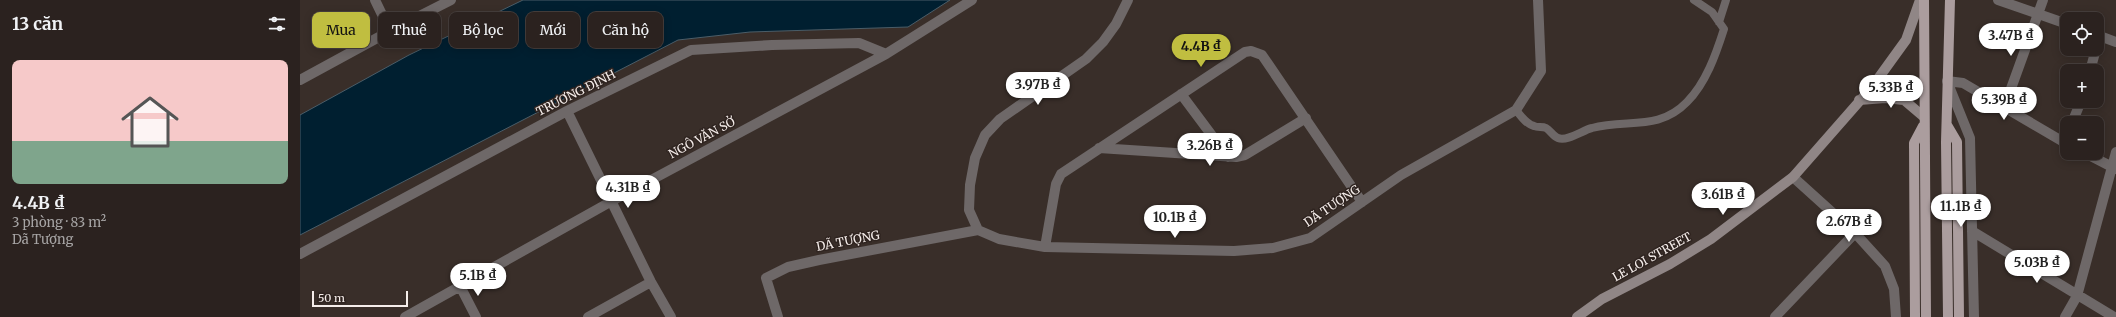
<!DOCTYPE html>
<html lang="vi">
<meta charset="utf-8">
<style>
:root{--surface:#2b221f;--page:#372f2c;--text:#f1f3f6;--muted:#a6a4a4;--line:#473f3d;--accent:#c0be40}
body{margin:0;font-family:Merriweather,serif;background:var(--page);color:var(--text);height:100vh;display:flex;flex-direction:column;font-size:15px;white-space:nowrap}
*{box-sizing:border-box;margin:0}
p{font-size:13px;color:var(--muted)}
.icon{flex:none;width:22px;height:22px;fill:none;stroke:currentColor;stroke-width:2;stroke-linecap:round;stroke-linejoin:round}
.map{position:relative;flex:1;overflow:hidden}
.drawer{display:flex;flex-direction:column;background:var(--surface);width:300px}
.drawer>*{flex:none}
.banner{position:absolute;left:12px;top:12px;width:380px;height:36px;display:flex;gap:8px}
.buttons{position:absolute;left:1760px;top:12px;display:grid;gap:8px}
.buttons a{display:grid;place-items:center;width:44px;height:44px;border-radius:8px;background:var(--surface);box-shadow:0 2px 10px #0003,0 0 0 1px var(--line);font-size:20px}
.scale{position:absolute;left:12px;bottom:10px;width:96px;box-sizing:border-box;padding-left:4px;border:2px solid #f5edea;border-top:0;font-size:11px;line-height:14px;white-space:nowrap;color:#f5edea;-webkit-text-stroke:3px #2f2420;paint-order:stroke}
.price{position:absolute;translate:-50% -34px;padding:0 9px;border-radius:14px;background:#fff;color:#222;font-size:13px;line-height:26px;filter:drop-shadow(0 1px 2px #0008)}
.price::after{content:'';position:absolute;left:50%;top:24px;width:12px;height:9px;margin-left:-6px;background:inherit;clip-path:polygon(0 0,100% 0,50% 100%)}
.price.selected{background:var(--accent);color:#111}
ul{padding:0;list-style:none}
li{display:grid;align-content:center;gap:8px;height:212px;padding:0 12px}
li span{display:grid;place-items:center;height:124px;border-radius:8px;color:#555}
li>.icon{margin-inline-start:auto}
span .icon{width:72px;height:72px;fill:#fffc;stroke-width:1}
li b{font-size:17px}
h2{display:flex;justify-content:space-between;align-items:center;height:48px;padding:0 12px;font-size:17px}
.chip{padding:0 14px;border-radius:8px;background:var(--surface);box-shadow:0 2px 10px #0003,0 0 0 1px var(--line);font-size:14px;line-height:36px}
.chip.selected{background:var(--accent);color:#111}
main{display:flex;flex:1;min-height:0}
.map>svg:first-child{display:block}
</style>
<main>
<section class="drawer">
<h2>13 căn<svg class="icon" aria-label="filters" viewBox="0 0 24 24"><path d="M4 7h16M4 17h16"/><circle cx="9" cy="7" r="2"/><circle cx="15" cy="17" r="2"/></svg></h2>
<ul>
<li><span style="background:linear-gradient(#f6c9c9 65%,#7fa58c 0)"><svg class="icon" aria-label="home" viewBox="0 0 24 24"><path d="M3 11l9-7 9 7M6 9v11h12V9"/></svg></span><div><b>4.4B ₫</b><p>3 phòng · 83 m²</p><p>Dã Tượng</p></div></li>
</ul>
</section>
<div class="map">
<svg width="1816" height="317" viewBox="0 0 1816 317">
<rect width="100%" height="100%" fill="#392e29"/>
<!-- water -->
<path fill="#001f30" stroke="#4a5d68" d="M223 0H650L608 27 450 32 378 40 0 235V115L109 55Z"/>
<g fill="none" stroke-linecap="round" stroke-linejoin="round">
<!-- lane -->
<path stroke="#6e6868" stroke-width="8" d="M1419 22 1426 0
M1216 110C1221 116 1226 124 1234 126 1238 128 1242 126 1246 128 1250 130 1253 136 1258 138 1267 142 1283 130 1292 128 1326 118 1358 132 1387 102 1406 83 1416 54 1424 29L1412 12 1394 0"/>
<!-- street -->
<path stroke="#6e6868" stroke-width="10" d="M75 0 90 31
M1698 0 1767 24
M1797 35 1816 42
M1790 71 1796 49
M0 80 90 31 151 0
M1647 81 1670 138 1674 317
M1647 81 1663 83 1767 144
M881 94 928 157
M1704 108 1743 0
M267 111 351 282 371 317
M1772 123 1781 101
M799 148 936 157 945 155 1006 118
M1785 153 1816 169
M1493 177 1555 233 1585 266 1594 289 1596 317
M678 230 669 210 670 185 675 158 685 135 700 119 786 59 803 42 816 24 828 0
M1672 231 1814 317
M745 247 756 184 761 174 945 52 951 51 962 55 1062 202
M0 254 267 111 391 50 472 45 559 43 586 54
M160 286 176 317
M105 317 312 201 586 54 672 0
M288 317 351 282
M478 317 466 278 488 267 519 260 678 230 699 239 745 247 934 251 973 248 1010 238 1101 175 1216 110 1241 71 1238 0
M1475 317 1555 233
M1765 317 1777 296 1816 152"/>
<!-- secondary -->
<path stroke="#908686" stroke-width="10" d="M1559 100 1585 98 1604 100 1624 117
M1277 317 1302 299 1370 264 1411 239 1493 177 1572 87 1606 40 1620 0"/>
<!-- primary -->
<path stroke="#ab9d9e" stroke-width="10" d="M1624 0 1626 317
M1647 125 1657 142 1659 317
M1615 317 1614 143 1623 126
M1648 317 1646 142 1650 0"/>
</g>
<g text-anchor="middle" stroke-width="3" stroke-linejoin="round" paint-order="stroke">
<!-- street labels -->
<g font-size="12" fill="#f5edea" stroke="#2f2420">
<text transform="translate(276 93) rotate(-27)" y="4">TRƯƠNG ĐỊNH</text>
<text transform="translate(402 138) rotate(-28)" y="4">NGÔ VĂN SỞ</text>
<text transform="translate(1032 206) rotate(-34)" y="4">DÃ TƯỢNG</text>
<text transform="translate(548 241) rotate(-11)" y="4">DÃ TƯỢNG</text>
<text transform="translate(1352 257) rotate(-29)" y="4">LE LOI STREET</text>
</g>
</g>
</svg>
<div class="buttons">
<a><svg class="icon" aria-label="locate" viewBox="0 0 24 24"><circle cx="12" cy="12" r="6"/><path d="M12 2v4M12 18v4M2 12h4M18 12h4"/></svg></a>
<a>+</a>
<a>−</a>
</div>
<div class="scale">50 m</div>
<b class="price" style="left:1711px;top:57px">3.47B ₫</b>
<b class="price selected" style="left:901px;top:68px">4.4B ₫</b>
<b class="price" style="left:738px;top:106px">3.97B ₫</b>
<b class="price" style="left:1591px;top:109px">5.33B ₫</b>
<b class="price" style="left:1704px;top:121px">5.39B ₫</b>
<b class="price" style="left:910px;top:167px">3.26B ₫</b>
<b class="price" style="left:328px;top:209px">4.31B ₫</b>
<b class="price" style="left:1423px;top:216px">3.61B ₫</b>
<b class="price" style="left:1661px;top:228px">11.1B ₫</b>
<b class="price" style="left:875px;top:239px">10.1B ₫</b>
<b class="price" style="left:1549px;top:243px">2.67B ₫</b>
<b class="price" style="left:1737px;top:284px">5.03B ₫</b>
<b class="price" style="left:178px;top:297px">5.1B ₫</b>
<div class="banner">
<a class="chip selected">Mua</a>
<a class="chip">Thuê</a>
<a class="chip">Bộ lọc</a>
<a class="chip">Mới</a>
<a class="chip">Căn hộ</a>
</div>
</div>
</main>
